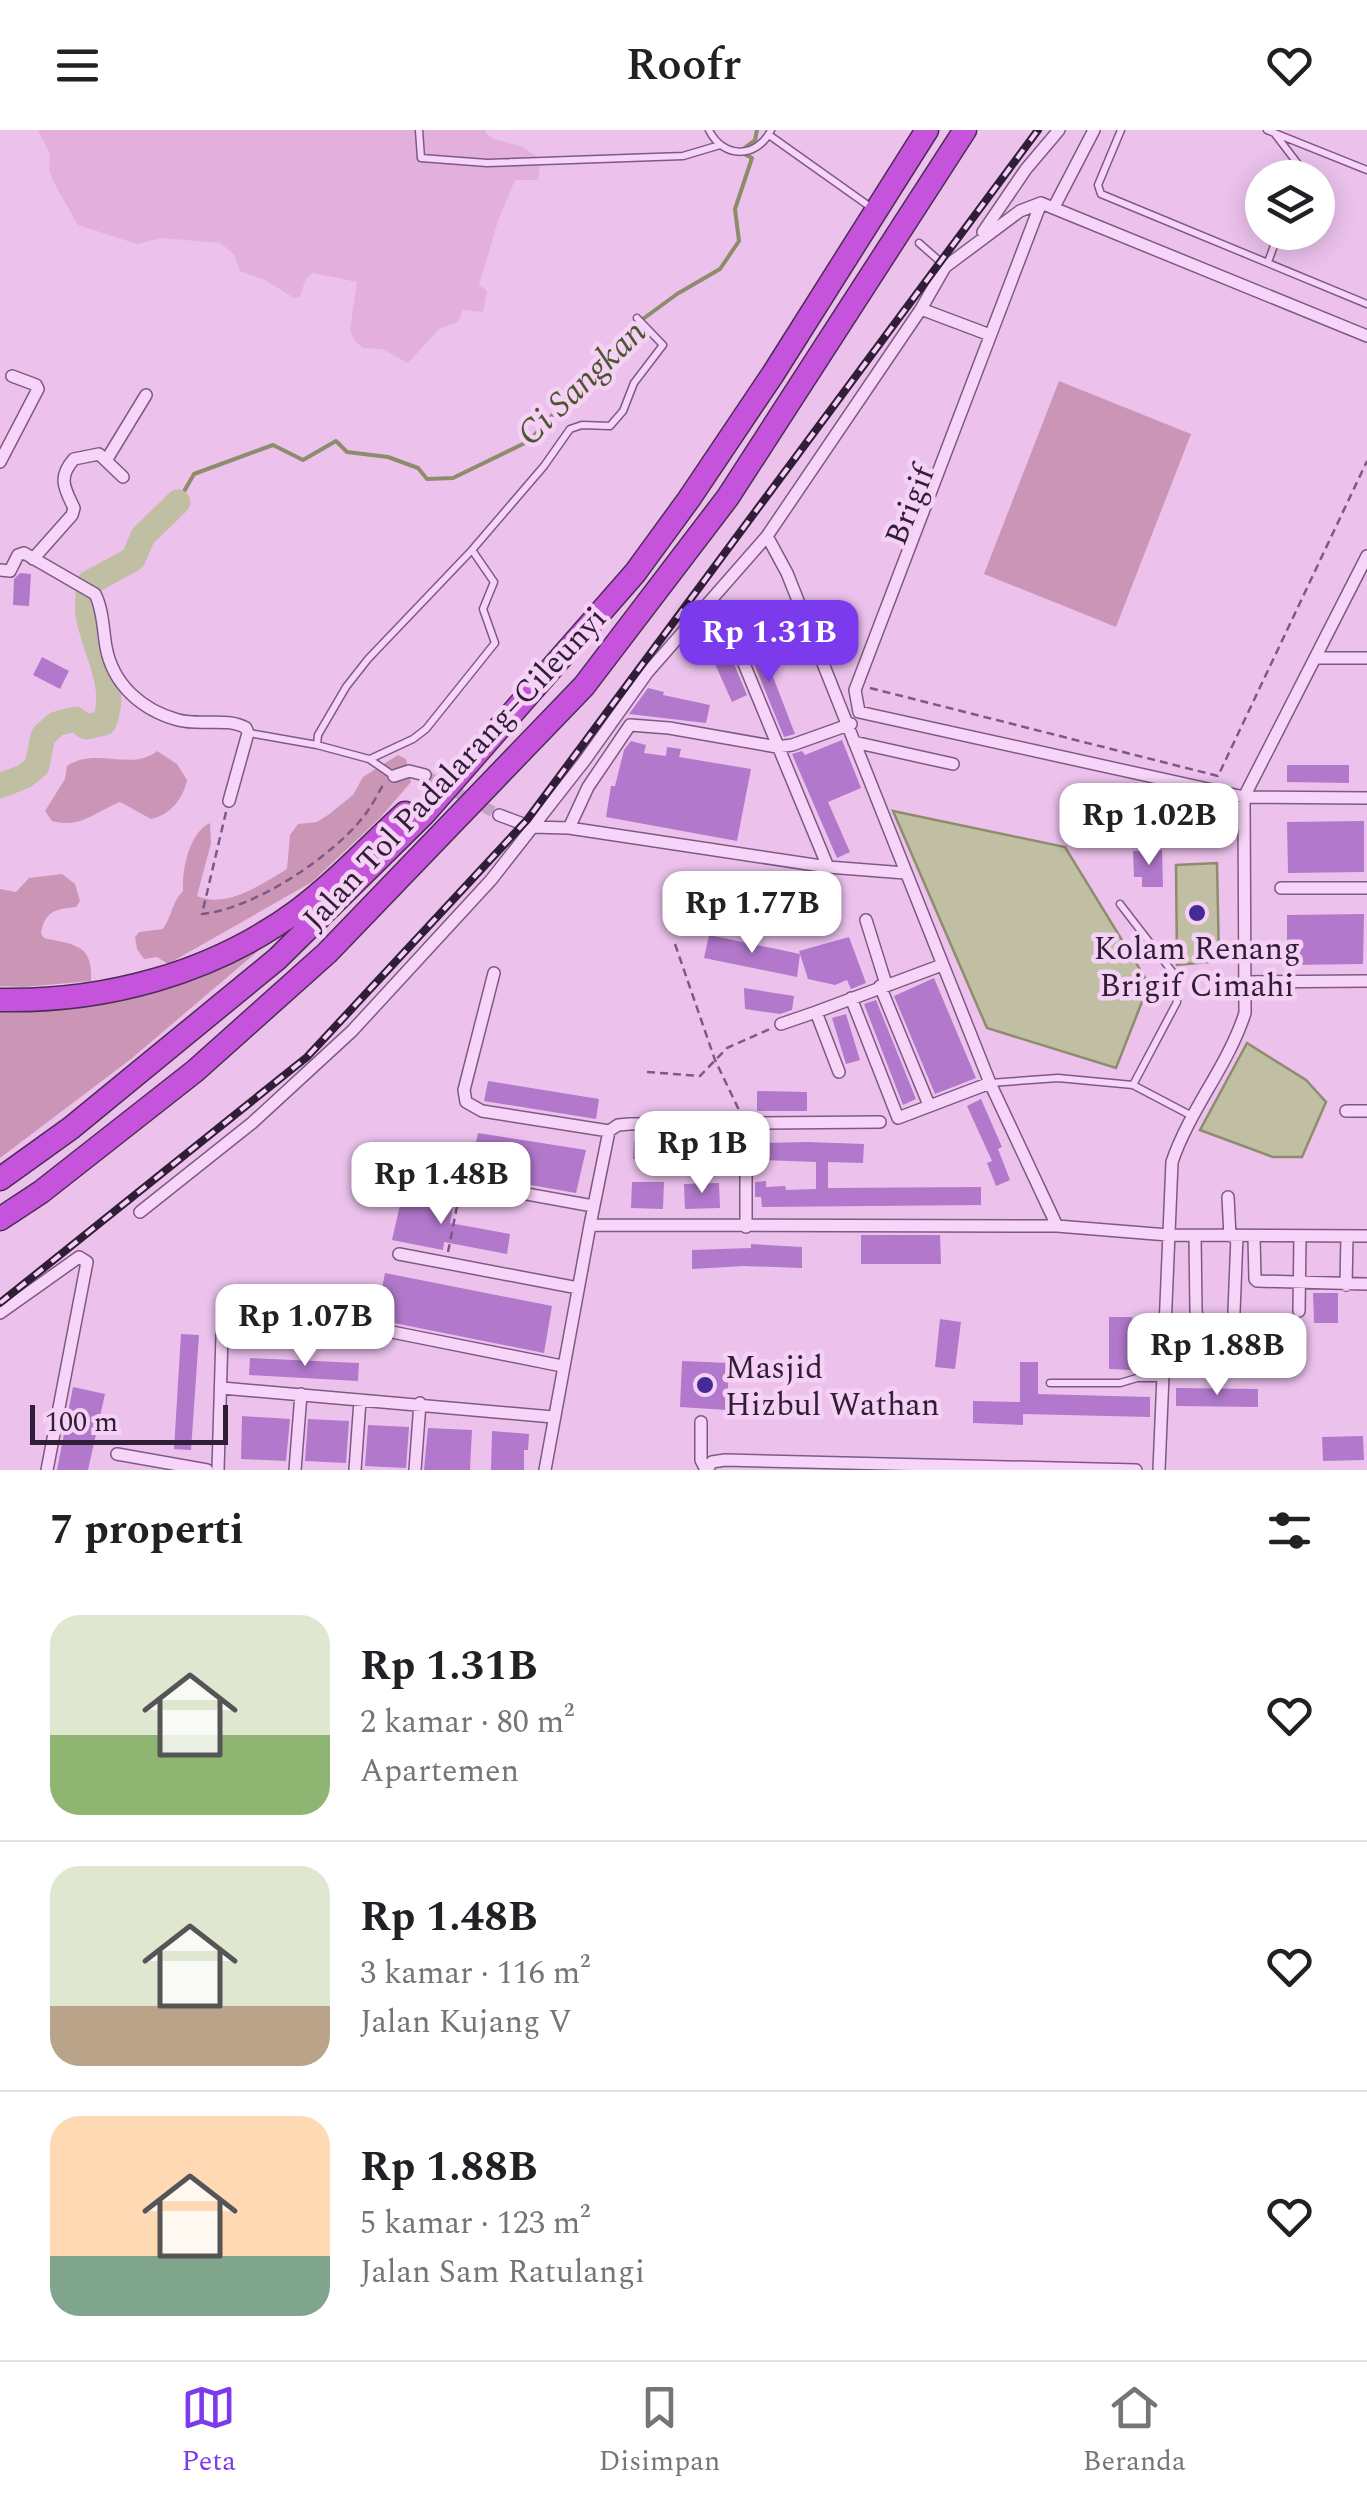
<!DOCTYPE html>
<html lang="id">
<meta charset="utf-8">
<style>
:root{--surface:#fff;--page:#f2f2f2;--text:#202124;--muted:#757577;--line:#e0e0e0;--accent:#7c3aed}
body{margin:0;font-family:Spectral,serif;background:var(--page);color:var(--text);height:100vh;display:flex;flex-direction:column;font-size:38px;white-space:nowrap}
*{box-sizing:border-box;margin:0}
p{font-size:32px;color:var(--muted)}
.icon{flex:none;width:55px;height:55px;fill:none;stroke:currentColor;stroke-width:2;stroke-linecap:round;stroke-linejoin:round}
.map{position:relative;height:1340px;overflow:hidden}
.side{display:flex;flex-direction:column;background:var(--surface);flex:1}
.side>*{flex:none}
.tools{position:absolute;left:1245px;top:30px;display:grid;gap:20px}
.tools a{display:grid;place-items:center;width:90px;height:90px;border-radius:50%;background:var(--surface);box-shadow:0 5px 25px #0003;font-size:50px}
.scale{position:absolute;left:30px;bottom:25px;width:198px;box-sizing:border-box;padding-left:10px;border:5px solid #301d36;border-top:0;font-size:28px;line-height:35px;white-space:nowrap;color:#301d36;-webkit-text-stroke:8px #f4d1f5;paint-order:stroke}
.price{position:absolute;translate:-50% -85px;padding:0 22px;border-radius:20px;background:#fff;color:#222;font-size:32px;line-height:65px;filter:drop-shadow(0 2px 5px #0008)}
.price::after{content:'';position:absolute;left:50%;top:60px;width:30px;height:22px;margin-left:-15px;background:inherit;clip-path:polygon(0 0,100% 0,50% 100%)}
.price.active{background:var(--accent);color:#fff}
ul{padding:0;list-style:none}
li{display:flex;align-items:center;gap:30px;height:250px;padding:0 50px}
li+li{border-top:2px solid var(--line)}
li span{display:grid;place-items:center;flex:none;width:280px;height:200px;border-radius:30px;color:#555}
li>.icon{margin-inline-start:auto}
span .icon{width:120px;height:120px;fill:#fffc;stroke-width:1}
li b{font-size:42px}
h2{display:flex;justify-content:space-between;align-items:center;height:120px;padding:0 50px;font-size:42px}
header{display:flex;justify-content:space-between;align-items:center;height:130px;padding:0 50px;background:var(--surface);font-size:45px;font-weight:600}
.tabs{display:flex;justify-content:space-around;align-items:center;height:140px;border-top:2px solid var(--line);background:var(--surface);font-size:28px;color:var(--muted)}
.tabs a{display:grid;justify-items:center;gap:5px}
.tabs .active{color:var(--accent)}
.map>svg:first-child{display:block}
</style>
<header><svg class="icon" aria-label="menu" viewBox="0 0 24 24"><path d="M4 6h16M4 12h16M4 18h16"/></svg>Roofr<svg class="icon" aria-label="heart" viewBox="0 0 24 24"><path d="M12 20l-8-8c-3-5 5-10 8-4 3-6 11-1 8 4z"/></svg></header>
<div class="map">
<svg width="1367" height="1340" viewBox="0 0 1367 1340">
<rect width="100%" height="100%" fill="#ecc2ed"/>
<!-- farmland -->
<path fill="#e3afdd" d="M38 0H486L485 3 494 9 523 17 541 30 538 50H515L498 91 479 155 487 161 483 182 463 180 458 192 439 199 408 233 382 219 363 218 354 210 350 200 357 152 313 143 306 148 300 167 294 168 267 151 240 141 234 124 220 113 161 108 137 114 78 95 53 51 49 39 50 24Z"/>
<!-- green -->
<path fill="#cb96b6" d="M1059 251 1191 304 1116 497 984 444Z
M157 621 177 634 187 650C183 669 170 685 151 689L120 672C95 682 80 699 52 691L45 681 65 649 67 636C95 616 132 642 157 621Z
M398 625 406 629 411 652 380 688 312 752 168 834 157 827 144 829 137 819 135 807 139 802 163 799C172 786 172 772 183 761 182 739 189 703 210 693L211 713 197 766C227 779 262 754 287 739L290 705 298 694 317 692 328 685 353 665 363 647Z
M62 744 75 754 80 771 76 777C56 779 45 781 41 803L44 808C75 815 93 814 91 851L24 857 0 856V759L16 762 29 748Z
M265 815 131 929 0 1028V879Z"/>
<!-- water -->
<path fill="#c0bfa4" stroke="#8d8d6b" stroke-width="2.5" d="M893 681 1065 717 1149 854 1116 938 987 898Z
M1217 733 1219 831 1177 835 1176 735Z
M1247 913 1306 950 1326 972 1302 1027H1273L1200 1000Z"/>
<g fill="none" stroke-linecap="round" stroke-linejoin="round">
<!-- stream -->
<path stroke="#8d8d6b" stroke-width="4" d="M743 19 755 10 757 0
M178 372 194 344 273 315 303 330 336 311 347 322 388 327 418 338 427 349 453 348 529 311 632 197 677 164 720 139 739 111 735 79 752 28 744 24"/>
<!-- river -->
<path stroke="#c0bfa4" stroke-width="25" d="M0 656 25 646 37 636 43 606 56 594 75 589 86 597 104 593C119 556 94 521 88 485 86 475 89 463 89 453L133 429 143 406 178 372"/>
</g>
<!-- building -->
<path fill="#b178cb" d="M20 443 31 444 29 476 13 475 14 449Z
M755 504 775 552 795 604 784 607 744 509Z
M727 517 747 565 732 572 711 525Z
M42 527 69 541 60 559 33 545Z
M648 558 664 562 663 565 710 575 706 593 629 584Z
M842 610 861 658 828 672 850 722 837 728 792 624 802 621 805 625Z
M631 611 646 615 644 623 666 626 667 617 681 619 679 627 751 639 737 711 606 687 611 656H615L624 620Z
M1287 635H1349V653L1287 652Z
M1168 668V683L1163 684V700H1149V684H1128L1127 669Z
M1364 691V742L1288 743 1287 692Z
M1162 720 1163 757H1142V747H1134L1133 721Z
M1364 784 1363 834 1287 835V785Z
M709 805 800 824 797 847 704 828Z
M849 807 866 853 851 859 847 850 835 855 808 849 799 821Z
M934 848 976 948 935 964 894 866Z
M744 858 794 866 792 880 780 884 745 879Z
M876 870 916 969 903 975 864 874Z
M846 884 860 930 846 934 832 888Z
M488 951 599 969 596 989 484 971Z
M757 961 807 962V981H757Z
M981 969 1002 1017 998 1019 1010 1050 996 1056 987 1033 992 1031 967 976Z
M478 1003 586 1020 576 1063 469 1044 470 1039 435 1031 439 1013 474 1021Z
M634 1011 665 1015V1032L633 1029Z
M807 1012 864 1014 863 1033 828 1032V1058L981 1057V1075L762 1077 761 1067H755V1052L766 1051V1057L785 1056 786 1060 816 1059V1032L759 1030V1013Z
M683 1015 732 1016 731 1033 684 1032Z
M632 1052H664L663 1079 631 1078Z
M719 1053 720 1078 685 1079 684 1054Z
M403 1062 454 1072 450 1093 510 1104 507 1124 444 1112 443 1120 392 1110Z
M861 1105H940L941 1134H861Z
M751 1114 802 1117V1138L744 1136 692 1139V1120L751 1118Z
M385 1143 552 1176 544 1223 389 1192H375Z
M1313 1163H1338V1193H1314Z
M1109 1187H1132V1204H1155L1154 1241 1109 1239Z
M940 1189 961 1192 955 1239 935 1237Z
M181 1204 199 1205 191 1320 174 1319Z
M250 1228 359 1233 358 1251 249 1245Z
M682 1231 729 1233 727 1280 680 1277Z
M1020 1232H1038V1264L1150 1267V1287L1023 1284V1295L973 1293V1271L1020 1272Z
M73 1257 105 1264 88 1340H57Z
M1176 1258 1258 1259V1277L1176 1276Z
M242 1286 290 1289 286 1331 241 1329Z
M308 1289 349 1291 346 1333 305 1331Z
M368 1295 409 1297 406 1338 365 1336Z
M428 1298 472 1300 470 1340H424Z
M492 1301 529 1304 528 1320H524V1340H491Z
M1363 1306 1364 1330 1323 1331 1322 1307Z"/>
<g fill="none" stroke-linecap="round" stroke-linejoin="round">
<!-- street-tunnel -->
<path stroke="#c6a1c8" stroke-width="11" stroke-dasharray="11 5.5" stroke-linecap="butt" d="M425 645 499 685"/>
<defs>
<path id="lane" d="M419 0 421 28 487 33 683 26 720 15
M709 0C723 29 757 29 771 0
M1121 0 1098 55 1101 64 1367 174
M1267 0 1367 40
M1275 4 1298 34V48
M769 5 869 76
M919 113 944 135
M1268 132 1279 102
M249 603 317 615
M370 629 413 609 426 599 495 513 483 479 494 452 472 420
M394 646 369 629 317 615 318 605 346 557 368 529 472 420 544 336 570 299 582 295 610 296 623 281 634 253 663 215 637 188
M1120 774 1174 844 1177 872 1133 955
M990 953 1058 948 1133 955 1192 986
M1050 1253H1120L1137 1248H1162"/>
<path id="street" d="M1041 73 1020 81 945 137 921 179 767 406 787 443 990 953 1057 1096
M1054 77 1094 0
M983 102 1026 39 1059 0
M921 179 990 205
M1367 206 1041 73 855 560 859 582 1244 667 1367 668
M107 329 146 265
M0 332 38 259 36 255 12 246
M33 429 72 385 74 378C65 359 57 348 74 329L99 324 123 347
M0 440 10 441 18 425 24 423 95 464C103 479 103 500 106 517 113 555 142 580 178 590 200 596 228 587 246 598L248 603 229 671
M735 512 828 737
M1317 528H1367
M854 612 953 634
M394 646 409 641 425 645
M499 685 531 697 569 698 588 657 630 595 669 598 777 617 792 615 851 594
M569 698 828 737 905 743
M1281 758H1367
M866 790 886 854
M494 843 464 960 466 972 482 981 609 1001
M1246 852 1367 851
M880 856 929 975
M851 868 898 988 990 953
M781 894 816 882
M839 942 816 882 942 835
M1346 981H1367
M417 1044 593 1076
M1228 1067 1230 1106
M140 1082 252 993 352 901 491 750 585 630 647 543 767 406
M590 1095 609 1001 618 995 630 994 746 993
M746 1097V993L880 992
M1195 1106 1196 1181 1201 1204
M1254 1107 1255 1149 1257 1151 1367 1154
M399 1124 578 1158
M1346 1155 1347 1106
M1299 1181 1300 1106
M1234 1182 1237 1106
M0 1183 79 1127 87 1132 47 1340
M387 1201 562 1236
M222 1258 553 1287
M701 1292V1330L706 1340
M117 1324 207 1340
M218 1340 222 1205
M295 1340 301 1264
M355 1340 360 1270
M415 1340 420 1273
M545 1340 590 1095 1057 1096 1168 1105 1367 1106
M707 1340 712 1332 725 1330 1136 1340
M1159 1340 1172 1032C1190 979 1228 936 1245 883L1244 667 1367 426"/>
<path id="highway" d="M0 870C105 872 211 844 297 781 335 753 369 716 405 683
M0 1049 71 998 277 829 424 684 635 443 689 369 773 244 927 0
M0 1089 41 1062 195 941 327 823 584 556 728 367 965 0"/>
</defs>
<!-- lane casing -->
<use href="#lane" stroke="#7e5986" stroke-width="9"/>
<!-- street casing -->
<use href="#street" stroke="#7e5986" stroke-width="14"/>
<!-- highway casing -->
<use href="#highway" stroke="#4a2e54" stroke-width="25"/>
<!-- path -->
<path stroke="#7e5986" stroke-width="2.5" stroke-dasharray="8 5" stroke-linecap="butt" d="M870 558 1218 646 1367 331
M226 682 202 784C254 779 332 727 364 686 372 676 378 663 385 652
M675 814 715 930 739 980
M647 942 700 946 727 918 770 899
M448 1122 459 1066"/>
<!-- lane -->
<use href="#lane" stroke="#f7d5f8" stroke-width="6"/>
<!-- street -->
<use href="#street" stroke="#f7d5f8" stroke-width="11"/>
<!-- highway -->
<use href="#highway" stroke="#c553dc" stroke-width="22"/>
<defs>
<path id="rail" d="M0 1173 307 927 527 690 1038 0"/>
</defs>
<!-- rail casing -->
<use href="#rail" stroke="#301d36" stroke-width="8"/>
<!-- rail -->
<use href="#rail" stroke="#f4d1f5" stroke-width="4" stroke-dasharray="11" stroke-linecap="butt"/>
</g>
<!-- markers -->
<g fill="#462a95" stroke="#f4d1f5" stroke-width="4">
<circle cx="1197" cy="783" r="10"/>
<circle cx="705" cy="1255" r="10"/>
</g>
<g text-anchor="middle" stroke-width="9" stroke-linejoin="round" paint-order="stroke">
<!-- street labels -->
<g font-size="32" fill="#301d36" stroke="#f4d1f5">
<text transform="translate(909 375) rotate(-68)" y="11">Brigif</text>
<text transform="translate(454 638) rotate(-47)" y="11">Jalan Tol Padalarang–Cileunyi</text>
</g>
<!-- poi labels -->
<g font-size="32" fill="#301d36" stroke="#f4d1f5">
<text x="1197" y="829">Kolam Renang<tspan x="1197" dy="37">Brigif Cimahi</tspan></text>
<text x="725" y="1248" text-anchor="start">Masjid<tspan x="725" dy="37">Hizbul Wathan</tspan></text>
</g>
<!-- water labels -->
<g font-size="35" font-style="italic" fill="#4d562d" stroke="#f4d1f5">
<text transform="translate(581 252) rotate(-44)" y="12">Ci Sangkan</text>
</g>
</g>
</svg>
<div class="tools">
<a><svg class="icon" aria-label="layers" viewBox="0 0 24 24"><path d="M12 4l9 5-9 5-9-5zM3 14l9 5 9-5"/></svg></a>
</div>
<div class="scale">100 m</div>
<b class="price active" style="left:769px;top:555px">Rp 1.31B</b>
<b class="price" style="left:1149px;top:738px">Rp 1.02B</b>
<b class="price" style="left:752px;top:826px">Rp 1.77B</b>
<b class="price" style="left:702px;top:1066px">Rp 1B</b>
<b class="price" style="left:441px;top:1097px">Rp 1.48B</b>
<b class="price" style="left:305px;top:1239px">Rp 1.07B</b>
<b class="price" style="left:1217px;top:1268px">Rp 1.88B</b>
</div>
<section class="side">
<h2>7 properti<svg class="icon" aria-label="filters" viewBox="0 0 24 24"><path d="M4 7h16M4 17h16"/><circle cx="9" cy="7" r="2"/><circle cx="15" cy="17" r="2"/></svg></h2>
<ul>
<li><span style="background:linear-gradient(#dfe7d0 60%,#8fb573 0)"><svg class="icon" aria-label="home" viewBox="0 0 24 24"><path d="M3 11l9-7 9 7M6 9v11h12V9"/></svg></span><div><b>Rp 1.31B</b><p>2 kamar · 80 m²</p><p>Apartemen</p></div><svg class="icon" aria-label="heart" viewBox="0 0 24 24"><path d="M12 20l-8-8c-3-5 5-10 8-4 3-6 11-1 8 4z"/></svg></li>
<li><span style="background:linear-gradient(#dfe7d0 70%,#b9a48a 0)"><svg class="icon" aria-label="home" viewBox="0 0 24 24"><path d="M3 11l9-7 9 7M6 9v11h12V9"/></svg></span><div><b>Rp 1.48B</b><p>3 kamar · 116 m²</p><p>Jalan Kujang V</p></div><svg class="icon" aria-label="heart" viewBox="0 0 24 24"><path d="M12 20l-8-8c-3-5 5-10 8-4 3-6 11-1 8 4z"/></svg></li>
<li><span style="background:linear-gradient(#ffd9b3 70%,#7fa58c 0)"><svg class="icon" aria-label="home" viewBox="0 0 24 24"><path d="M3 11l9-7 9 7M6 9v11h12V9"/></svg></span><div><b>Rp 1.88B</b><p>5 kamar · 123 m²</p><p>Jalan Sam Ratulangi</p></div><svg class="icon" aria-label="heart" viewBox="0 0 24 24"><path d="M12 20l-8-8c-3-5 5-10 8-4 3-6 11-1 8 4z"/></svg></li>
</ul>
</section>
<nav class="tabs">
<a class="active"><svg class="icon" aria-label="map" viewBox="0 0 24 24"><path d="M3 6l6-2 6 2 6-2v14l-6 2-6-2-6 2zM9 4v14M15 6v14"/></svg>Peta</a>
<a><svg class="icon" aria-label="saved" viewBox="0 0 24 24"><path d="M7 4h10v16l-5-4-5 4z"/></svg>Disimpan</a>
<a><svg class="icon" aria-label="home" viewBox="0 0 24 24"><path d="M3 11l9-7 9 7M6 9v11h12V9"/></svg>Beranda</a>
</nav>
